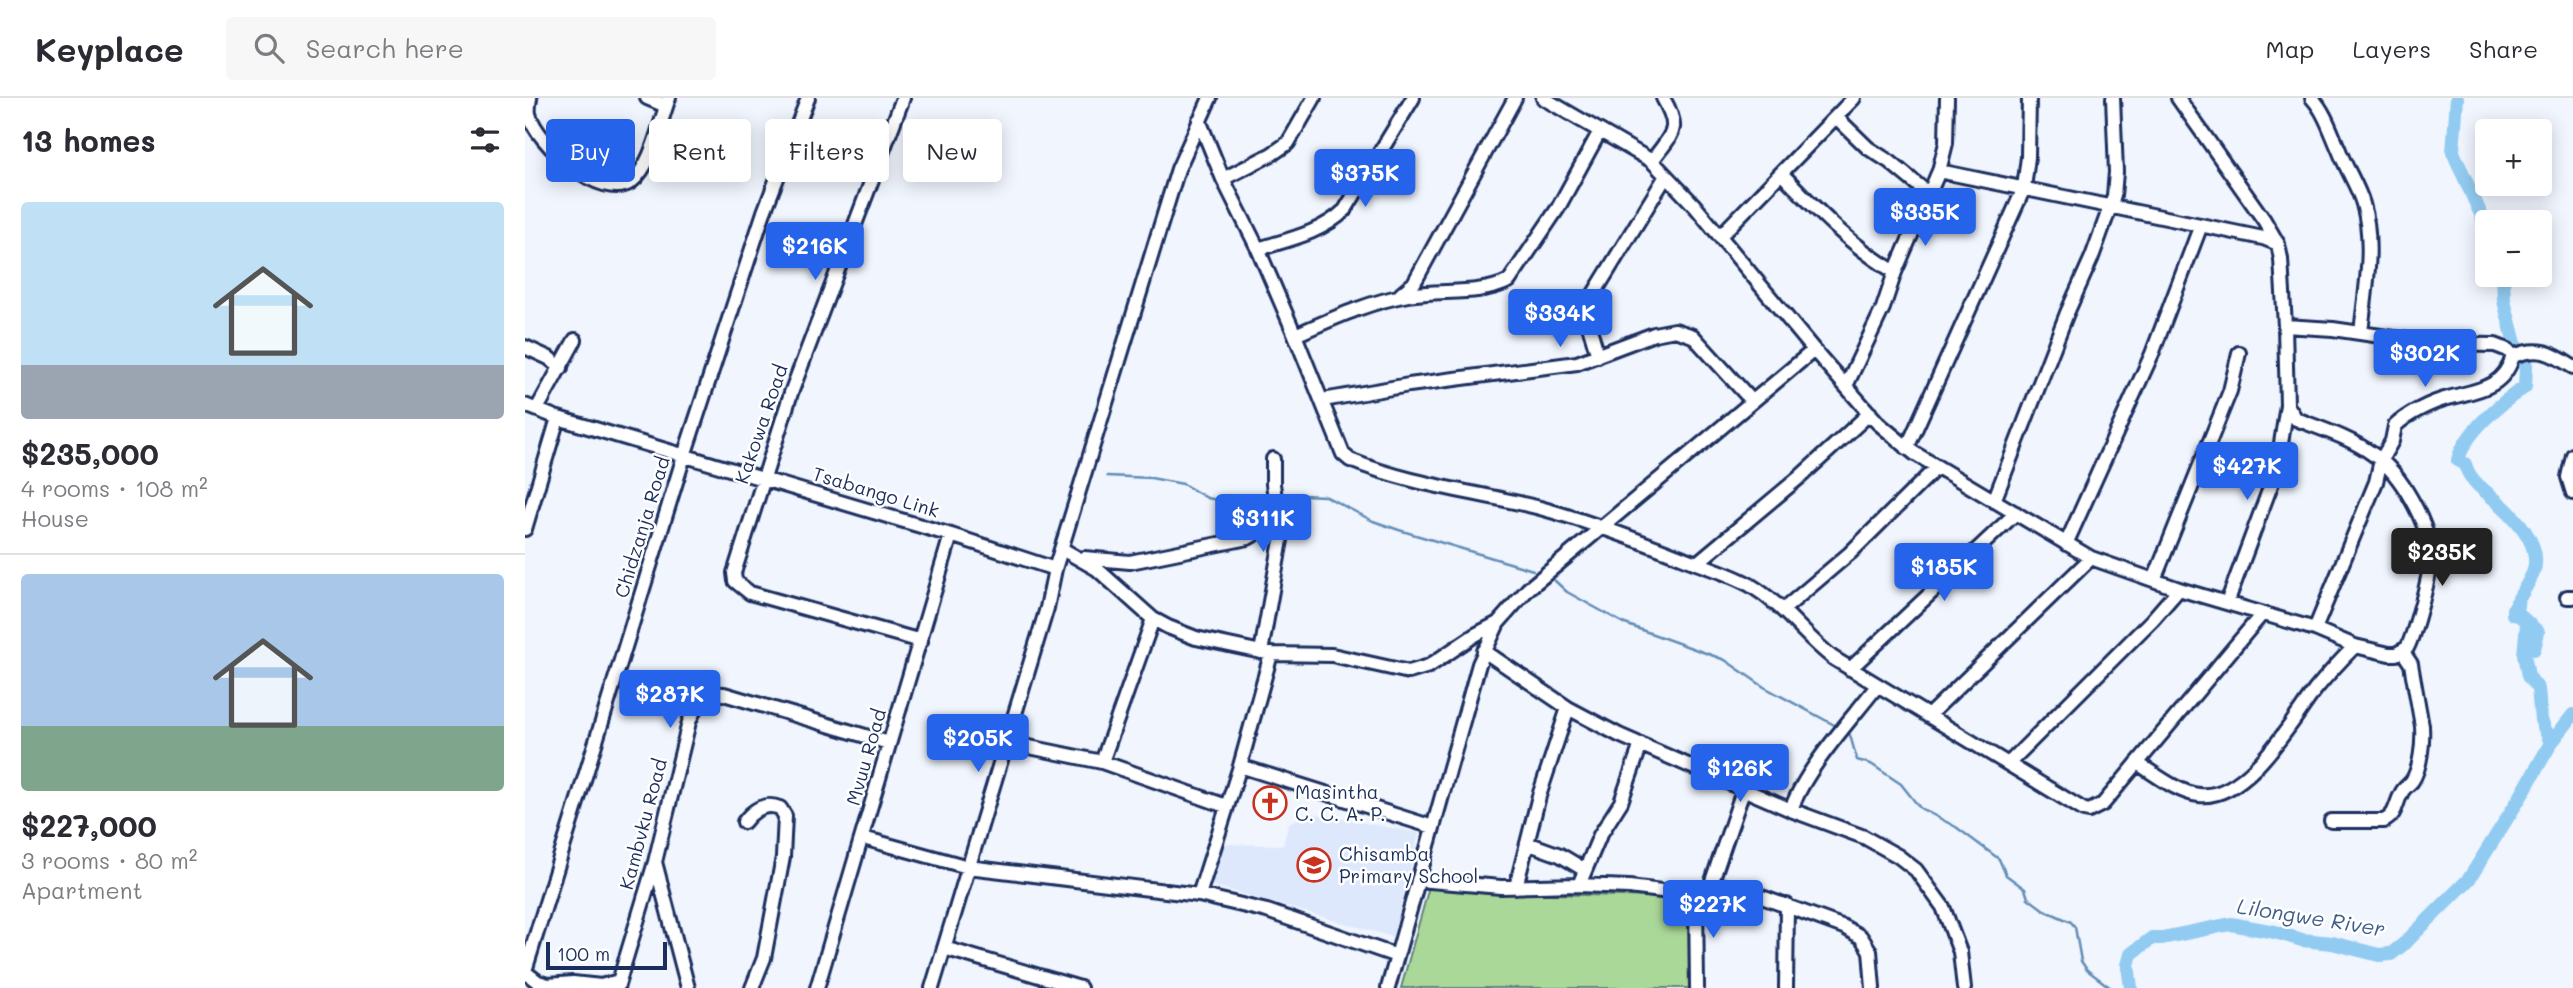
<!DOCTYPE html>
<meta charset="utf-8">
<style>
:root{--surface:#fff;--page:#f7f7f7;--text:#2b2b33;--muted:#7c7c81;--line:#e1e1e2;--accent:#2563eb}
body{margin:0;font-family:Mali,sans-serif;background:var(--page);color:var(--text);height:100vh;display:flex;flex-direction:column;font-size:26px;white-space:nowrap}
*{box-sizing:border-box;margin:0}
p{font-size:23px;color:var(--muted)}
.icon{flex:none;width:38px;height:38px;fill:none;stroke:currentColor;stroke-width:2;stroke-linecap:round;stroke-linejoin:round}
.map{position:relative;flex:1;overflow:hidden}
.sheet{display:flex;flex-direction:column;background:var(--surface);width:525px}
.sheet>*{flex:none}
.hud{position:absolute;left:21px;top:21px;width:665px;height:63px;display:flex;gap:14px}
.fabs{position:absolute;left:1950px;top:21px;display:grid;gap:14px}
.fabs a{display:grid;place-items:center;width:77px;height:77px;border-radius:7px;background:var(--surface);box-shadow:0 4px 18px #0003;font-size:35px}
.scale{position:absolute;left:21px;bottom:18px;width:121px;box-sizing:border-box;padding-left:7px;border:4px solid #1b2f5e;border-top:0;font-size:19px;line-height:24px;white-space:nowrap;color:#1b2f5e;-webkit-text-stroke:5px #fff;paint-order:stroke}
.price{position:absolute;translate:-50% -60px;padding:0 16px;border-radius:7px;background:var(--accent);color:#fff;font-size:23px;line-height:46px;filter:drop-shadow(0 2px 4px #0008)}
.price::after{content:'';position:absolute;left:50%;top:42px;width:21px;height:16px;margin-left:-10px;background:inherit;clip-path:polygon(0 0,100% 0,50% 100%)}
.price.active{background:#222;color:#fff}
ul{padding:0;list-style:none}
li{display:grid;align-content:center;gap:14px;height:371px;padding:0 21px}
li+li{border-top:2px solid var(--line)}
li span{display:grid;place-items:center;height:217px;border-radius:7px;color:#555}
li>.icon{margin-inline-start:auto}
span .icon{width:126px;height:126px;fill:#fffc;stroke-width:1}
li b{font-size:30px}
h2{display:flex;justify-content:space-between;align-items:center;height:84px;padding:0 21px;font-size:30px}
.pill{padding:0 24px;border-radius:7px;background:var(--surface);box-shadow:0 4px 18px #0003;font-size:24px;line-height:63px}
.pill.active{background:var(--accent);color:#fff}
header{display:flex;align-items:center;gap:42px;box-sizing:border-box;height:98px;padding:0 35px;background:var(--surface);border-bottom:2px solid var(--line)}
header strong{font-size:33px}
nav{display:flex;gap:38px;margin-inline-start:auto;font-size:24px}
.search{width:490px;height:63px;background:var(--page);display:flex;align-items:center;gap:18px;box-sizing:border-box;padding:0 24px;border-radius:7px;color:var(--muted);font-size:26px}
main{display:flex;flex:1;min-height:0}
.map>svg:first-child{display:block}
</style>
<header>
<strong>Keyplace</strong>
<div class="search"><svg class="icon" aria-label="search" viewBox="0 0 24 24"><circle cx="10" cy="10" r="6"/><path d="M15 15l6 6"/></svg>Search here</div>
<nav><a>Map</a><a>Layers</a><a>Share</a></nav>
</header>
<main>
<section class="sheet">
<h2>13 homes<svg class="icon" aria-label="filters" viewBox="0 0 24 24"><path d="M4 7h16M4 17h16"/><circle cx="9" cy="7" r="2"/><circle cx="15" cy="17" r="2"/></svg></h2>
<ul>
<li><span style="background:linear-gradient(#bfe0f5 75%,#9aa5b1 0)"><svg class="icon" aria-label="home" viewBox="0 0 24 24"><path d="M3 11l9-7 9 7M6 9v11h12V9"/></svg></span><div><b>$235,000</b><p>4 rooms · 108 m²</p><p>House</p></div></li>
<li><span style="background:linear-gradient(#a9c7e8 70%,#7fa58c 0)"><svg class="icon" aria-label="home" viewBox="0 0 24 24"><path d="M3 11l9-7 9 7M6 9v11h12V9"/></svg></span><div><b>$227,000</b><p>3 rooms · 80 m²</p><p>Apartment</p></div></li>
</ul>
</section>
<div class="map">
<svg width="2048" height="890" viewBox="0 0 2048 890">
<rect width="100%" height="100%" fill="#f0f5fe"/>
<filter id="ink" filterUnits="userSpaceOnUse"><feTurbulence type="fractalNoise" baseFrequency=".0143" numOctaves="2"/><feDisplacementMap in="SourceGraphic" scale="14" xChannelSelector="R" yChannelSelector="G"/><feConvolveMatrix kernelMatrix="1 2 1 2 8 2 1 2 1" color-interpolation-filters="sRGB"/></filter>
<g filter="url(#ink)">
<!-- built -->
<path fill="#dde8fc" d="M786 715 894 735 868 839 686 787 697 746 758 747 764 725Z"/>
<!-- green -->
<path fill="#aad898" stroke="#62847b" stroke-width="2" d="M904 789 956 794 1163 800 1164 890H876Z"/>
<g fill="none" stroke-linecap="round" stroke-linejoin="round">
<!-- stream -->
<path stroke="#628db6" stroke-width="2.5" d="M582 378 626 380 658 386 682 400 719 407 737 406 747 402
M755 401 778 397 800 398 848 423 874 432 1008 472
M1029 482 1042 494 1100 526 1200 562 1239 589 1313 629
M1325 637 1332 662 1346 666 1376 686 1395 710 1431 729 1474 761 1481 777 1500 791 1503 800 1519 812 1546 824 1550 829 1556 863 1562 872 1586 890"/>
<!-- river -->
<path stroke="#92cbf1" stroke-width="14" d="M1932 0 1928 54 1962 130
M1978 177 1979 203 1993 257 2001 267 2000 289C1977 304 1940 334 1933 362L1940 366C1944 381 1955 389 1967 399 1987 415 2019 446 2008 475 2004 485 1997 494 1992 504V508L1988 511V516L1994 517 2013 534 2009 551
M1999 556 2003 578 2013 591 2016 622 2026 645
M1999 557 2002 525
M1606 890 1603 867 1606 856 1627 840H1637L1706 826 1750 834 1777 842 1807 845 1854 857 1866 856 1880 845 1944 781 1996 698 2026 645 2048 617"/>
<defs>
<path id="minor" d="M5 0C4 5 3 10 4 16 11 44 77 106 107 83 127 68 135 23 144 0
M122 0 141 8
M378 0 266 295 209 475 210 483 225 495 396 543
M1018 0 1127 63 1169 107 1289 252 1353 325 1389 355 1566 460 1654 491 1790 531 1830 548 1864 556H1871L1882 550C1889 537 1907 472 1906 457 1903 425 1876 375 1849 357 1826 340 1797 331 1771 321L1762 307 1760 228 1756 161 1753 146 1738 140 1414 73
M1653 0 1739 122 1753 146
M1787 0C1800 14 1806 34 1814 52 1821 71 1833 88 1838 106 1850 147 1840 194 1836 235
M1311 19 1343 50 1365 64 1405 97
M674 22 698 81 733 151 770 237 818 356 825 362C886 387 952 394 1015 410 1063 423 1110 441 1156 459 1178 468 1204 475 1225 487 1260 508 1277 536 1308 560L1559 712 1564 713 1578 706 1737 516
M1127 63C1147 35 1157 33 1138 0
M1256 75C1291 111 1326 148 1370 174
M698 81 747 56 763 45 789 0
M1195 138 1329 0
M733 151C765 141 796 135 820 112L888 0
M876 196 889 185 990 0
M1760 228 1808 231 1910 246 1970 247 1983 252 1988 258
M770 237C807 221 843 204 883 197 916 191 954 198 984 183L1033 110 1075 33
M0 249 24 260 36 270
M1073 258 1062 221 1065 202 1141 78
M1988 258C2014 248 2025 254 2048 269
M1321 288 1358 210 1370 174 1414 73 1421 45 1422 0
M798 302 884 287 1052 265 1129 236 1150 232 1168 238 1227 303
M0 307 33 320 426 437 530 471
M12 311 50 242
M1382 350 1499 90 1503 59 1504 0
M2048 357 2043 379 2048 395
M1469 403 1542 215 1567 159 1589 98 1591 74 1588 0
M0 431 33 320
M1541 446 1627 256 1676 127
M537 451 572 471 628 521 643 529 671 540 746 556 807 557 884 574 904 568 950 537 973 525
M559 460 605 464 723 440 739 431 753 411
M1172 465 1276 378 1345 315
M1629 482 1705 293 1714 255
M2042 499H2048
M1702 505 1752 371 1762 307
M1259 511 1325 455 1412 369
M1790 531 1851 384 1856 362 1867 343 1870 328C1882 316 1907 304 1923 300 1953 292 1978 291 1988 258
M959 553 1043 610 1094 637 1266 712 1339 739 1373 758 1391 772 1418 809 1435 854 1439 890
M736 554 756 442 748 386V361
M1325 571 1491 415
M1403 618 1566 460
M480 644 577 664 701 708
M577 664 628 521
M1612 665C1630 676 1653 695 1674 697 1722 702 1765 625 1790 592 1803 576 1816 562 1830 548
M1483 666 1627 522 1654 491
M715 668 908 729
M1266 712C1280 671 1325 623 1352 588
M1806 723H1859C1872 716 1870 707 1876 696 1878 690 1884 687 1887 683 1896 669 1898 644 1897 628L1886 566 1878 554
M219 724C228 712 240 704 255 710L260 718 258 759 239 860 227 890
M338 740 443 769 674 797 742 813 872 858
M1002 745 1035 757 1060 772
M130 764 163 890
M893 782 976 789 1054 787 1104 789 1153 795 1171 794 1193 787 1215 791 1319 829 1336 839 1345 853 1348 890
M1054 787 1075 737 1096 704 1116 646
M991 789 1014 698 1043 610
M1185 789 1219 690
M1171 794 1172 890
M674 797 715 668 746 556
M419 850 555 890
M0 873 159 358 239 114 283 0
M0 874 13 884 23 887 48 885 76 888 94 883
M92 890 130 764 164 624C172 605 177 594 199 596L364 645
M292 890 426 437
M407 890 522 510 530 471 653 71 685 0
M863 890 954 566 973 525 1003 491 1289 252
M1261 890 1262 807"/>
</defs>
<!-- minor casing -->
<use href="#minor" stroke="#1b2f5e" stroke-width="18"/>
<!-- minor -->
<use href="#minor" stroke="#fff" stroke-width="12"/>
</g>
</g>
<!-- icons -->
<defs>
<symbol id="church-ring" viewBox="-11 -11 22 22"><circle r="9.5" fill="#fff" stroke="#c8321e" stroke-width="1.5"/><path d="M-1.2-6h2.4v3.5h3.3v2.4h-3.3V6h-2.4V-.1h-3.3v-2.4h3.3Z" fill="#c8321e"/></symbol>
<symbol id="school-ring" viewBox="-11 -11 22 22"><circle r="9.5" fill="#fff" stroke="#c8321e" stroke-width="1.5"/><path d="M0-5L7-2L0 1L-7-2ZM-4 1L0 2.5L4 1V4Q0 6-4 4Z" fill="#c8321e"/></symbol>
</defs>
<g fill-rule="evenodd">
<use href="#church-ring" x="726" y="686" width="38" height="38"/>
<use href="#school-ring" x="770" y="748" width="38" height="38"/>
</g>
<g text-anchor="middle" stroke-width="5" stroke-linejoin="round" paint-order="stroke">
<!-- street labels -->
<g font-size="19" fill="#1b2f5e" stroke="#fff">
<text transform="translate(236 326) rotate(-71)" y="7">Kakowa Road</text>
<text transform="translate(351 394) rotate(17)" y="7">Tsabango Link</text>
<text transform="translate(117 429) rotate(-73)" y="7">Chidzanja Road</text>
<text transform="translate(341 659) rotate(-74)" y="7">Mvuu Road</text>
<text transform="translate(118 726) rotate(-75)" y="7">Kambvku Road</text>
</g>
<!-- poi labels -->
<g font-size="19" fill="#1b2f5e" stroke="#fff" text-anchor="start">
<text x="770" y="701">Masintha<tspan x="770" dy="22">C. C. A. P.</tspan></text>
<text x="814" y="763">Chisamba<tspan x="814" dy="22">Primary School</tspan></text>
</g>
<!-- water labels -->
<g font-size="21" font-style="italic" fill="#3f5e8a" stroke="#fff">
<text transform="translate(1786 820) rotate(9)" y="7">Lilongwe River</text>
</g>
</g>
</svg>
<div class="fabs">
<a>+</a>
<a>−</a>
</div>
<div class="scale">100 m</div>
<b class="price" style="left:840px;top:111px">$375K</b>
<b class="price" style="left:1400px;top:150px">$335K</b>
<b class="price" style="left:290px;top:184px">$216K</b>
<b class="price" style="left:1035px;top:251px">$334K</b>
<b class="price" style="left:1900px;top:291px">$302K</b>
<b class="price" style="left:1722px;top:404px">$427K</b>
<b class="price" style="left:738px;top:456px">$311K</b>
<b class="price active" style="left:1917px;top:490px">$235K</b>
<b class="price" style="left:1419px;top:505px">$185K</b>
<b class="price" style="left:145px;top:632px">$287K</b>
<b class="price" style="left:453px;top:676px">$205K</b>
<b class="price" style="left:1215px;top:706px">$126K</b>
<b class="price" style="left:1188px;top:842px">$227K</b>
<div class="hud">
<a class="pill active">Buy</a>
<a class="pill">Rent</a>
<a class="pill">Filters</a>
<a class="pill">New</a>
</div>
</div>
</main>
